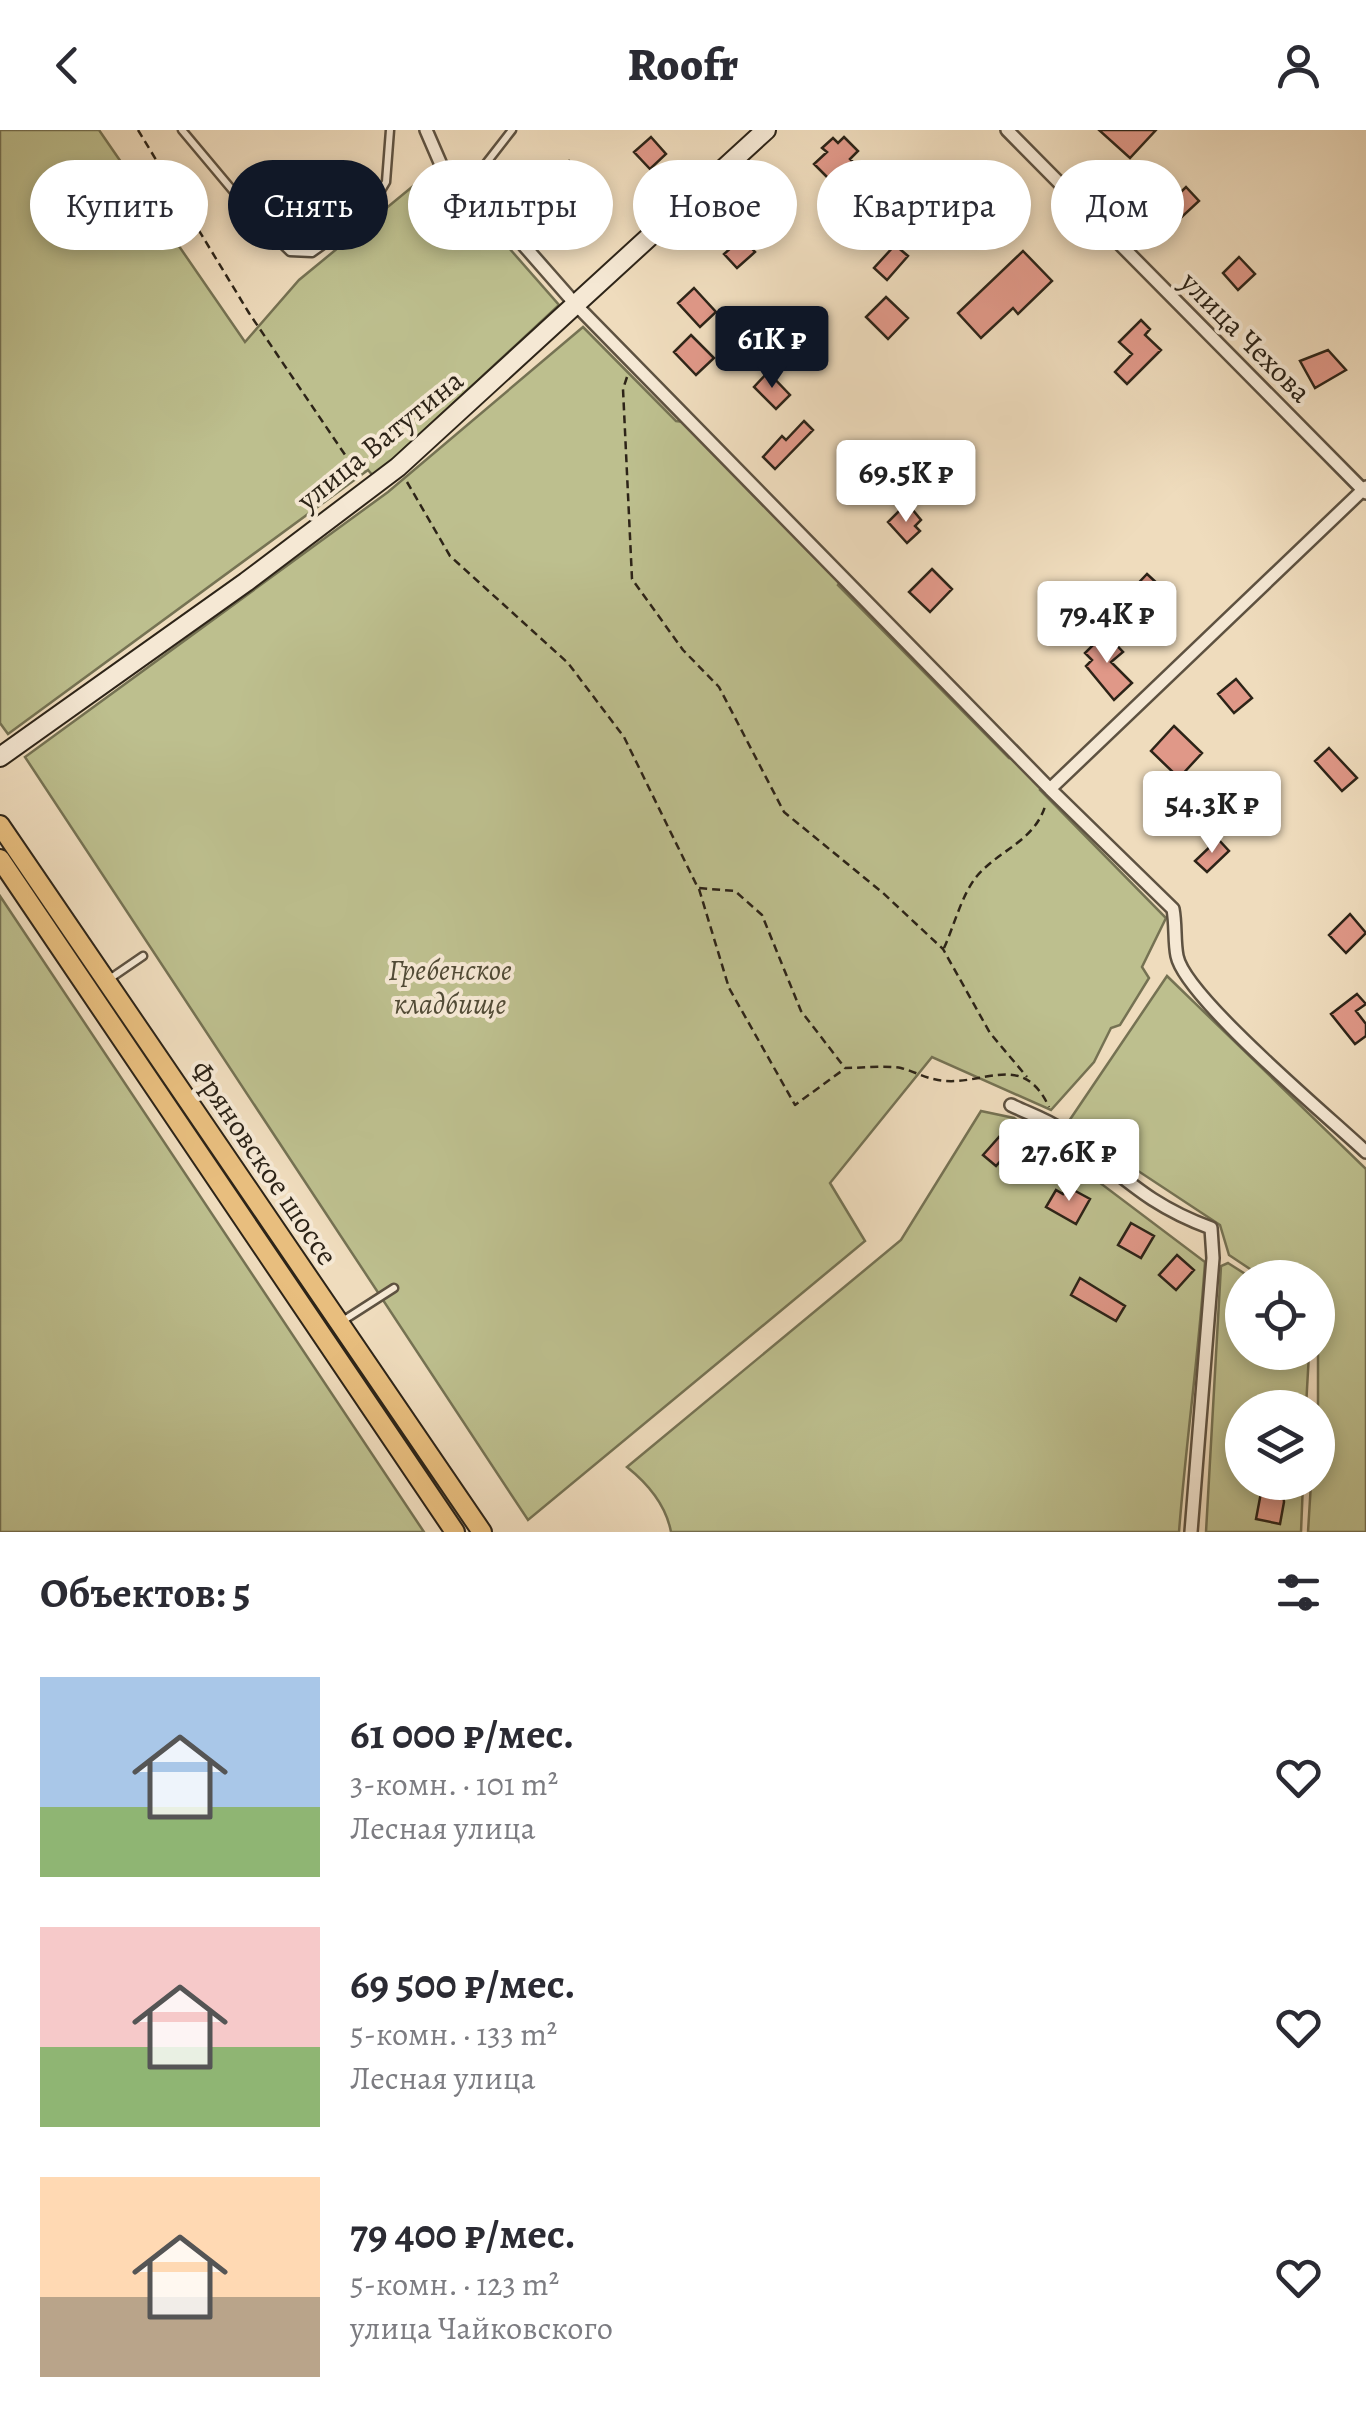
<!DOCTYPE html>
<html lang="ru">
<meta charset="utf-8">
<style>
:root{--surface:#fff;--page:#f2f2f3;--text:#2b2b33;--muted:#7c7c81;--accent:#111827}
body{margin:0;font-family:Alegreya,serif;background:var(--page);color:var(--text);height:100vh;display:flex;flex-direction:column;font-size:38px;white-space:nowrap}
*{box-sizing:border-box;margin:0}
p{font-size:32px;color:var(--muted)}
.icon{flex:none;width:55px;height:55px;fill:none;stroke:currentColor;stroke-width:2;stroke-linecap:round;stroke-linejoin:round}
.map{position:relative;height:1402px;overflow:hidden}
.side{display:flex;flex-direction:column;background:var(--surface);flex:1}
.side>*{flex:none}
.hud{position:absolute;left:30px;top:30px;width:1308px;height:90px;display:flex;gap:20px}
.fabs{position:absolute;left:1225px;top:1130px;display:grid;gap:20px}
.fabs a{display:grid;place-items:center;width:110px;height:110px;border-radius:50%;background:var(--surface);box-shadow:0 5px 15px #0003;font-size:50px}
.price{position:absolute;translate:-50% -85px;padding:0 22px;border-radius:10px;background:#fff;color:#222;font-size:32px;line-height:65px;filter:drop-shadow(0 2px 5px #0008)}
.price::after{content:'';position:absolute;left:50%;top:60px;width:30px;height:22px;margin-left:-15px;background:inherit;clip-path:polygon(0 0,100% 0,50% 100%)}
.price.on{background:var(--accent);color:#fff}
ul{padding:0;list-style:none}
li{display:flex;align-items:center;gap:30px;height:250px;padding:0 40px}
li span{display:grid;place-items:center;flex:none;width:280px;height:200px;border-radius:0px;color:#555}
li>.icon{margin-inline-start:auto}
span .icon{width:120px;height:120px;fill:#fffc;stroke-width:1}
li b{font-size:42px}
h2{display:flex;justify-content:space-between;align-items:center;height:120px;padding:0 40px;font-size:42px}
.pill{padding:0 35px;border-radius:45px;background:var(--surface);box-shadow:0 5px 15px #0003;font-size:35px;line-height:90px}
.pill.on{background:var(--accent);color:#fff}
header{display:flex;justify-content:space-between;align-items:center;height:130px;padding:0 40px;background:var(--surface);font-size:45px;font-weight:800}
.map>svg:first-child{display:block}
</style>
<header><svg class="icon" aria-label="back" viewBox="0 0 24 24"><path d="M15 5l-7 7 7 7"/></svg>Roofr<svg class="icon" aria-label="person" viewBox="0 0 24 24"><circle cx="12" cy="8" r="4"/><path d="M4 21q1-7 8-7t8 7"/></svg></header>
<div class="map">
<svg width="1366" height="1402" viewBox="0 0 1366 1402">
<rect width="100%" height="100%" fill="#efdcbd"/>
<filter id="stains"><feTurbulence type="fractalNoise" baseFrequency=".002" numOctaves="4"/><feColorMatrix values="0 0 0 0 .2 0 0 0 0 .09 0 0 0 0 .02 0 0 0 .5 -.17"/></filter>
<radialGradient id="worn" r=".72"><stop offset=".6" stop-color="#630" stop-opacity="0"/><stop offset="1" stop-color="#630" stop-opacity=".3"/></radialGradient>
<!-- green -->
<path fill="#bdbf8e" stroke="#757253" stroke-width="2.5" d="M0 0H99L245 212 299 150 418 52 452 53 559 175 374 347 368 340 8 604 0 593Z
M583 197 676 291 684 292 840 452 838 455 1009 628 1016 629 1043 656 1040 660 1166 788 1142 837 1149 848 1120 895 1111 898 1094 932 1051 980 932 927 830 1053 865 1111 528 1390 25 627 388 362Z
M0 766 424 1402H0Z
M1167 846 1366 1039V1402H1308L1311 1353 1318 1352V1148L1262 1147 1229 1125 1220 1095 1067 994Z
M981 981 1014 988 1205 1132C1199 1223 1186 1311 1179 1402H671C666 1375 647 1353 627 1337L901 1110Z
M1228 1133 1250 1147 1242 1148V1222L1309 1223 1306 1277 1242 1278V1352L1303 1353 1301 1402H1206L1221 1136Z"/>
<!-- building -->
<path fill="#e09888" stroke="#2d2418" stroke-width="2.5" d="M1099 0H1156L1130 28Z
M651 7 666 24 650 39 634 22Z
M844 7 858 21 850 29 857 36 833 53 814 34 827 22 822 18 833 8 838 13Z
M569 31 587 51 571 65 553 44Z
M954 38 968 54 946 69 934 57Z
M1162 41 1181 62 1186 57 1199 71 1172 96 1146 67 1157 56 1152 51Z
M742 108 755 122 737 138 724 124Z
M895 115 908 126 887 150 874 138Z
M1023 121 1052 151 1018 184 1013 178 981 208 958 183Z
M1239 127 1255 144 1238 160 1223 143Z
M694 158 716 182 700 197 678 173Z
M886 167 908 188 888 209 866 187Z
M1141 190 1150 199 1145 205 1161 220 1127 254 1115 242 1132 224 1119 212Z
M691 205 714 228 696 245 674 222Z
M1328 220 1346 240 1315 258 1300 231Z
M768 242 790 265 776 279 754 257Z
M804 291 813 300 775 339 763 327 782 306 786 310Z
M912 379 921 390 915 396 920 401 907 413 888 392 900 380 905 385Z
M932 439 952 459 930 482 909 462Z
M1147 444 1173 468 1161 480 1147 466 1139 474 1128 464Z
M1105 503 1123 522 1111 532 1132 553 1114 570 1086 536 1092 530 1085 523Z
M1236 549 1252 568 1234 583 1218 564Z
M1174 596 1202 623 1179 648 1151 621Z
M1329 618 1357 648 1342 661 1315 631Z
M1226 670 1244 689 1231 702 1213 683Z
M1218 709 1229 721 1207 742 1195 731Z
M1350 784 1366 803 1346 823 1329 805Z
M1357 864 1366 874 1356 881 1366 894V906L1355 914 1331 884Z
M999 1007 1018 1022 1009 1032 1004 1027 996 1036 983 1025Z
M1068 1057 1090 1069 1076 1094 1046 1077 1056 1060 1063 1064Z
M1131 1093 1154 1106 1141 1128 1118 1115Z
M1177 1125 1194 1140 1176 1160 1159 1145Z
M1080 1148 1125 1176 1116 1191 1071 1165Z
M1263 1352H1282L1284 1372 1280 1394 1256 1389Z"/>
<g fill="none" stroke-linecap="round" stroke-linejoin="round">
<defs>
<path id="lane" d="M182 0 260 93 290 122 312 123 367 84 386 52 390 0
M470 54 512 0
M108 850 143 826
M341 1192 394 1158"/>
<path id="street" d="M426 0 442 37 470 54 577 176 1050 659 1173 779C1176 795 1174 811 1177 826 1185 867 1329 987 1366 1022
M1007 0 1366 363
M1050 659 1366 357
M1011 975C1027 983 1046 989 1060 999 1118 1039 1140 1072 1211 1098L1213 1128 1191 1402"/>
<path id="secondary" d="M0 627 246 452 398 337 766 0"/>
<path id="primary" d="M0 695 482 1402
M0 729 455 1402"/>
</defs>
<!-- lane casing -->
<use href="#lane" stroke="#5e5241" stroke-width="11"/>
<!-- street casing -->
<use href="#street" stroke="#5e5241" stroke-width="16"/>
<!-- secondary casing -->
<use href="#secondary" stroke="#2d2418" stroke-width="22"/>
<!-- primary casing -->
<use href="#primary" stroke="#2d2418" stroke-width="22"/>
<!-- path -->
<path stroke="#2d2418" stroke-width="2.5" stroke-dasharray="8 5" stroke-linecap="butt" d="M138 0 249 183 358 344
M627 247 623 259 632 449 683 520 719 557 784 682 883 763 943 819 990 903 1027 947
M407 352 450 426 568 533 624 607 698 758 735 761 762 785 801 881 845 938C863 938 883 935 901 938 913 941 925 948 938 950 982 958 1022 919 1049 977
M699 759 729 858 795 975 843 940
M944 818C954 796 962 764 977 746 1000 719 1036 711 1046 673"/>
<!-- lane -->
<use href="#lane" stroke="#f5e8d4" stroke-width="6"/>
<!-- street -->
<use href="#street" stroke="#f5e8d4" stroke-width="11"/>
<!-- secondary -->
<use href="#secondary" stroke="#f5e8d4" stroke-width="18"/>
<!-- primary -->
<use href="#primary" stroke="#e8be7e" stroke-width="18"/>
</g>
<g text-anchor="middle" stroke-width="8" stroke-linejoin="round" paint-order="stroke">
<!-- street labels -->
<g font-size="30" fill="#2d2418" stroke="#f5e8d4">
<text transform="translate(1246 207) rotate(45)" y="10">улица Чехова</text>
<text transform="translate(380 310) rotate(-39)" y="10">улица Ватутина</text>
<text transform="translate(264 1033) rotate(56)" y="10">Фряновское шоссе</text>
</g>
<!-- park labels -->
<g font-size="30" font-style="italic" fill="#514b36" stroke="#f5e8d4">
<text x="450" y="850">Гребенское<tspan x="450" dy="34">кладбище</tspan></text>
</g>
</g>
<rect width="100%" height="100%" filter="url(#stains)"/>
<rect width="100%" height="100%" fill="url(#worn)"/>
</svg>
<div class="fabs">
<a><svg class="icon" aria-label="locate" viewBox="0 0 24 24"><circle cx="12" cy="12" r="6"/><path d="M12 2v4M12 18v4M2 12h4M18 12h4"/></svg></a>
<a><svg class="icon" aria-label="layers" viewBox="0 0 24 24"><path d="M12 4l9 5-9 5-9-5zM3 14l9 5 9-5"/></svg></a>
</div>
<b class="price on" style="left:772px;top:261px">61K ₽</b>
<b class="price" style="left:906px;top:395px">69.5K ₽</b>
<b class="price" style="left:1107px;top:536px">79.4K ₽</b>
<b class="price" style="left:1212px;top:726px">54.3K ₽</b>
<b class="price" style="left:1069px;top:1074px">27.6K ₽</b>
<div class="hud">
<a class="pill">Купить</a>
<a class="pill on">Снять</a>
<a class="pill">Фильтры</a>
<a class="pill">Новое</a>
<a class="pill">Квартира</a>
<a class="pill">Дом</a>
</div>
</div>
<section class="side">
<h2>Объектов: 5<svg class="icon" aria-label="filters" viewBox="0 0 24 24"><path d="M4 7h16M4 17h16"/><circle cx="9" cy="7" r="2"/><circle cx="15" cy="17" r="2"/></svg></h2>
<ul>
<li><span style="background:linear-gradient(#a9c7e8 65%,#8fb573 0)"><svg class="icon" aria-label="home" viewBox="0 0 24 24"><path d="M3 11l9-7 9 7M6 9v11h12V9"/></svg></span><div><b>61 000 ₽/мес.</b><p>3-комн. · 101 m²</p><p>Лесная улица</p></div><svg class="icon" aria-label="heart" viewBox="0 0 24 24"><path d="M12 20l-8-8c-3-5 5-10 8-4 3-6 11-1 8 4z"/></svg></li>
<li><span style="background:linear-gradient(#f6c9c9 60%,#8fb573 0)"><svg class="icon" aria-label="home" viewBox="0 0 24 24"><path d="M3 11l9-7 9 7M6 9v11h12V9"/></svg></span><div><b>69 500 ₽/мес.</b><p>5-комн. · 133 m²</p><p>Лесная улица</p></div><svg class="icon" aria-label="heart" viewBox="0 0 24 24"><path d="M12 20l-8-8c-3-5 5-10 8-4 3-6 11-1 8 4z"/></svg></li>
<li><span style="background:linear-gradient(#ffd9b3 60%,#b9a48a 0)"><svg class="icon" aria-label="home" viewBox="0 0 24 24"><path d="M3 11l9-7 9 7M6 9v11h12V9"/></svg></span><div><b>79 400 ₽/мес.</b><p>5-комн. · 123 m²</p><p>улица Чайковского</p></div><svg class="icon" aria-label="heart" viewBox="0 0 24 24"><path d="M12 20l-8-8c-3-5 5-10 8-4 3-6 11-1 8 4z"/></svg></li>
</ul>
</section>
